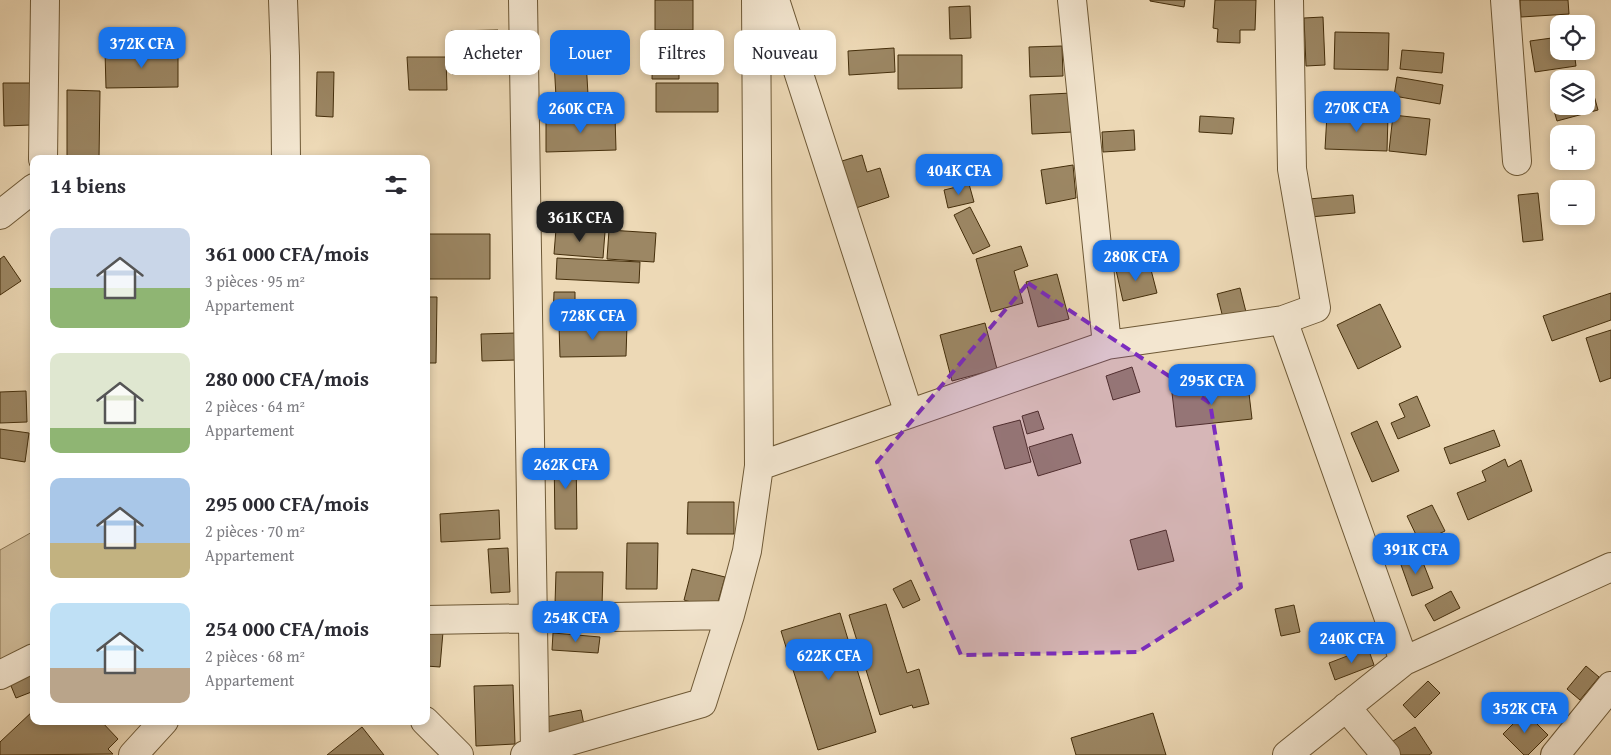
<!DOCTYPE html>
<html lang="fr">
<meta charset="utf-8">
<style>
:root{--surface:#fff;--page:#f7f7f7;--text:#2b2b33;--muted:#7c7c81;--accent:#1a73e8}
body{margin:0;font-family:"Gentium Book Plus",serif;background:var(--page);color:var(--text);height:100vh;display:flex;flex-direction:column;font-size:19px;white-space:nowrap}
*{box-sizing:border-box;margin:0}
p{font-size:16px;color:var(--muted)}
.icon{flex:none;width:28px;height:28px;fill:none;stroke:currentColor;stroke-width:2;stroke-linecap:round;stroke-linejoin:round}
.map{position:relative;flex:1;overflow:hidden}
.side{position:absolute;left:30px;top:155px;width:400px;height:570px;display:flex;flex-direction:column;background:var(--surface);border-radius:10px;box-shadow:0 2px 8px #0003}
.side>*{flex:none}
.hud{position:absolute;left:445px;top:30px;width:475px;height:45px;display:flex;gap:10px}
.buttons{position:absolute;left:1550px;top:15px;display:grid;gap:10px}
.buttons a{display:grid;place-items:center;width:45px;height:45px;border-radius:10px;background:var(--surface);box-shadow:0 2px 8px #0003;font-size:25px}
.price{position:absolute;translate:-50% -42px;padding:0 11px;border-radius:10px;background:var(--accent);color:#fff;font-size:16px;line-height:32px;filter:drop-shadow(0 1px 2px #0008)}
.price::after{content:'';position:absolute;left:50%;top:30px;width:15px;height:11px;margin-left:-8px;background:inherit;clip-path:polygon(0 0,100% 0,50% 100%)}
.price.active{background:#222;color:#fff}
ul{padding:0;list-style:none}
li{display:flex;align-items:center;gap:15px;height:125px;padding:0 20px}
li span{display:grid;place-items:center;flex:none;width:140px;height:100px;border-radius:10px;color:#555}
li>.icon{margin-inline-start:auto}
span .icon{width:60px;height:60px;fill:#fffc;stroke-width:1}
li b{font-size:21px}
h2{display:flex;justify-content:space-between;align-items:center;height:60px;padding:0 20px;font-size:21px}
.tag{padding:0 18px;border-radius:10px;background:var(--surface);box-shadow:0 2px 8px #0003;font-size:18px;line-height:45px}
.tag.active{background:var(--accent);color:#fff}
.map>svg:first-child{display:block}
</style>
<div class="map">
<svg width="1611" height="755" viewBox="0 0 1611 755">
<rect width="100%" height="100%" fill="#edd9b6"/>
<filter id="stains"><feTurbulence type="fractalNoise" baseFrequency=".004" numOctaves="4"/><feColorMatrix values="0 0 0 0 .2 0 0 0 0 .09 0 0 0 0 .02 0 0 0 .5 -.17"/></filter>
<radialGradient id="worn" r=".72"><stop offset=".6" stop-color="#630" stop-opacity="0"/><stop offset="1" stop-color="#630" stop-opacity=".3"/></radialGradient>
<!-- green -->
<path fill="#d0bc99" stroke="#8a7552" d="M34 531V653L0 669V550Z"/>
<!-- building -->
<path fill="#9c8764" stroke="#442e0b" d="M655 0H693V30H655Z
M1150 0H1185L1184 7 1150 1Z
M1215 0H1256L1255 30H1240V43L1217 42 1218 29 1213 28Z
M1520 0H1568L1569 14 1521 17Z
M970 6 971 38 950 39 949 7Z
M1323 17 1325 65 1306 66 1304 18Z
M498 30V73L452 74 451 31Z
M1335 32 1389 33 1388 70 1334 69Z
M1559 37V51H1574L1576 66 1535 72 1530 41Z
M653 38H679V79H652Z
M1062 46 1063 76 1030 77 1029 47Z
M894 48 895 72 849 75 848 51Z
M178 50V87L106 88 105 51Z
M1402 50 1444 53 1442 73 1400 69Z
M898 55H962V88L898 89Z
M407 57H446L447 90H409Z
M586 60 589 112 557 114 554 62Z
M317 72H334L333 117 316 116Z
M1397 77 1443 85 1440 104 1394 96Z
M3 83H30L31 125 4 126Z
M656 83H718V112H656Z
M67 90 100 91 99 159H67Z
M1593 92 1598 110 1557 121 1552 104 1559 102V106H1586V94Z
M1072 93 1073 132 1032 134 1030 95Z
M1327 114 1388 116 1387 151 1325 149Z
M1393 115 1430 119 1426 155 1389 151Z
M615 116 616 150 546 152V118Z
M1200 116 1234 118 1232 134 1199 132Z
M1134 130 1135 150 1103 152 1102 132Z
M862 155 867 172 880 168 889 197 856 208 842 161Z
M1073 165 1076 198 1046 204 1041 170Z
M969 184 974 202 948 208 944 190Z
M1538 193 1543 240 1523 242 1518 195Z
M1353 195 1355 213 1310 217 1309 199Z
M970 207 990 246 973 254 954 215Z
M556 229 605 232 603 258 554 254Z
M609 230 656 233 654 262 607 259Z
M426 234H490V279H426Z
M1021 246 1028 266 1014 271 1023 303 991 312 976 259Z
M4 256 21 281 0 295V259Z
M557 258 640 262 639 283 556 279Z
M1149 262 1157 293 1123 301 1116 270Z
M1057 274 1069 319 1038 327 1026 282Z
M1240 288 1248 320 1225 326 1217 294Z
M554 292H575V322H553Z
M1611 293V320L1552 341 1543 316Z
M426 297H437L436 363H426Z
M1380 304 1401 347 1358 369 1337 325Z
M985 323 997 369 952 381 940 335Z
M559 325H627L626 356 560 357Z
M1611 330V378L1600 382 1586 338Z
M516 333 517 360 482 361 481 334Z
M1132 367 1140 392 1113 400 1106 376Z
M1248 385 1252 419 1176 427 1172 393Z
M26 391 27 422 0 423V392Z
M1417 396 1430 426 1398 439 1391 423 1405 417 1399 404Z
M1038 411 1044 429 1027 434 1022 416Z
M1020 420 1031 462 1005 469 993 427Z
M1377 421 1399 471 1372 482 1351 433Z
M0 429 29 433 25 462 0 458Z
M1494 430 1500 446 1450 464 1444 448Z
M1072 434 1081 463 1038 476 1029 447Z
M554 450H576L577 529H555Z
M1505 459 1508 467 1521 460 1532 491 1468 520 1457 493 1486 481 1482 471Z
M688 502H734V534H687Z
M1432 505 1445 531 1420 543 1407 516Z
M499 510 500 539 441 542 440 514Z
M1166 530 1174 561 1138 570 1130 540Z
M627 543H658L657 589H626Z
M508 548 510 592 491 593 488 549Z
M1420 555 1433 588 1412 596 1400 562Z
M692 569 725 577 716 609 684 600Z
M556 572H603L602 605 555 604Z
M911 580 920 600 903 608 893 589Z
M1451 591 1460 608 1434 621 1425 605Z
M886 604 907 673 919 669 929 704 913 708 912 705 880 715 849 615Z
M1294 605 1300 632 1281 636 1275 609Z
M840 613 876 732 818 750 781 631Z
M426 630 443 632 440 667 426 666Z
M553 633 600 637 598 653 552 650Z
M1368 648 1374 665 1335 680 1329 663Z
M1586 666 1599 677 1580 700 1567 689Z
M34 671V691L16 698 9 681Z
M1428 681 1440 693 1415 718 1403 705Z
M513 685 515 744 476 746 474 686Z
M34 710V721H101L118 739 108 749 113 754 0 755V742Z
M581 710 585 730 549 737 546 717Z
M1525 712 1548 735 1528 755H1524L1503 734Z
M1153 713 1166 755H1076L1071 738Z
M362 727 384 755H327Z
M1415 727 1432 753 1429 755H1398L1390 743Z"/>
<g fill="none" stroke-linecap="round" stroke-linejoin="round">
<defs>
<path id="street" d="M283 0 285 56 286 159
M523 0 535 751
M775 0 909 414
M1072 0 1107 345
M1505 0 1517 161
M43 159 45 0
M0 215 34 188
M1283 320 1404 661
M759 466 1107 345 1283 320 1316 308 1292 169 1289 0
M426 620 730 615
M0 675 34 658
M1346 707 1386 755
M425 721 459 755
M133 755 164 721
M525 755 535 751 702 703 730 615 747 551 759 466 756 0
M1287 755 1404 661 1611 567
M1555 755 1611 686"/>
</defs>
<!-- street casing -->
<use href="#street" stroke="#6e5936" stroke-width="30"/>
<!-- street -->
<use href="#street" stroke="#f3e6d0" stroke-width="28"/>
</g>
<!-- marked area -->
<path fill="#7b2cbf" fill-opacity="0.2" stroke="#7b2cbf" stroke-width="4" stroke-dasharray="10 6" stroke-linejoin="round" d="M1028 283 1210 403 1241 587 1138 652 961 655 877 462Z"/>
<rect width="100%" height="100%" filter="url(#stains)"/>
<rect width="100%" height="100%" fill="url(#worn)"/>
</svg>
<div class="buttons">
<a><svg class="icon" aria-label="locate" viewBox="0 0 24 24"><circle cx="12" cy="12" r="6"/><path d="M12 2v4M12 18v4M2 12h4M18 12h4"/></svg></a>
<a><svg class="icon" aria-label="layers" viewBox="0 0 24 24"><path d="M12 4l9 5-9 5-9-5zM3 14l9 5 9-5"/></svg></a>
<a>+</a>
<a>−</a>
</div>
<b class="price" style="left:142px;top:69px">372K CFA</b>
<b class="price" style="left:1357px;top:133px">270K CFA</b>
<b class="price" style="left:581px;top:134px">260K CFA</b>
<b class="price" style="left:959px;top:196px">404K CFA</b>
<b class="price active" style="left:580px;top:243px">361K CFA</b>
<b class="price" style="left:1136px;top:282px">280K CFA</b>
<b class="price" style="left:593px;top:341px">728K CFA</b>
<b class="price" style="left:1212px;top:406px">295K CFA</b>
<b class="price" style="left:566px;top:490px">262K CFA</b>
<b class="price" style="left:1416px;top:575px">391K CFA</b>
<b class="price" style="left:576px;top:643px">254K CFA</b>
<b class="price" style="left:1352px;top:664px">240K CFA</b>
<b class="price" style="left:829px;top:681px">622K CFA</b>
<b class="price" style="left:1525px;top:734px">352K CFA</b>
<div class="hud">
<a class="tag">Acheter</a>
<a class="tag active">Louer</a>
<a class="tag">Filtres</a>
<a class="tag">Nouveau</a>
</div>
<section class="side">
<h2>14 biens<svg class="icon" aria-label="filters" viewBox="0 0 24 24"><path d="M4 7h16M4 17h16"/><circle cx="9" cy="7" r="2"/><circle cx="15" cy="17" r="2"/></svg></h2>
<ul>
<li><span style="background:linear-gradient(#c9d6e8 60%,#8fb573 0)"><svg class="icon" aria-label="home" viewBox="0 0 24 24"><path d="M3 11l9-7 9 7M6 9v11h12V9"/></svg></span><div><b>361 000 CFA/mois</b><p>3 pièces · 95 m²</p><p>Appartement</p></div></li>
<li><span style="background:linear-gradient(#dfe7d0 75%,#8fb573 0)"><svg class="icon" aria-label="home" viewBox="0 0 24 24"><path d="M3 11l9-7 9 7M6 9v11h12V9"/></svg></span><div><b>280 000 CFA/mois</b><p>2 pièces · 64 m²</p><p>Appartement</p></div></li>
<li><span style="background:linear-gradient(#a9c7e8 65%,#c2b280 0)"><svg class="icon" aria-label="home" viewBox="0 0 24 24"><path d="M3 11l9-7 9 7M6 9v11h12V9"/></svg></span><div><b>295 000 CFA/mois</b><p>2 pièces · 70 m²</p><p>Appartement</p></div></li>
<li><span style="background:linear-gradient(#bfe0f5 65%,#b9a48a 0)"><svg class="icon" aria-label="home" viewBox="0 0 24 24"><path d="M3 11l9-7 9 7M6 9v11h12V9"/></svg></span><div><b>254 000 CFA/mois</b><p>2 pièces · 68 m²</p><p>Appartement</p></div></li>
</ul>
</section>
</div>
